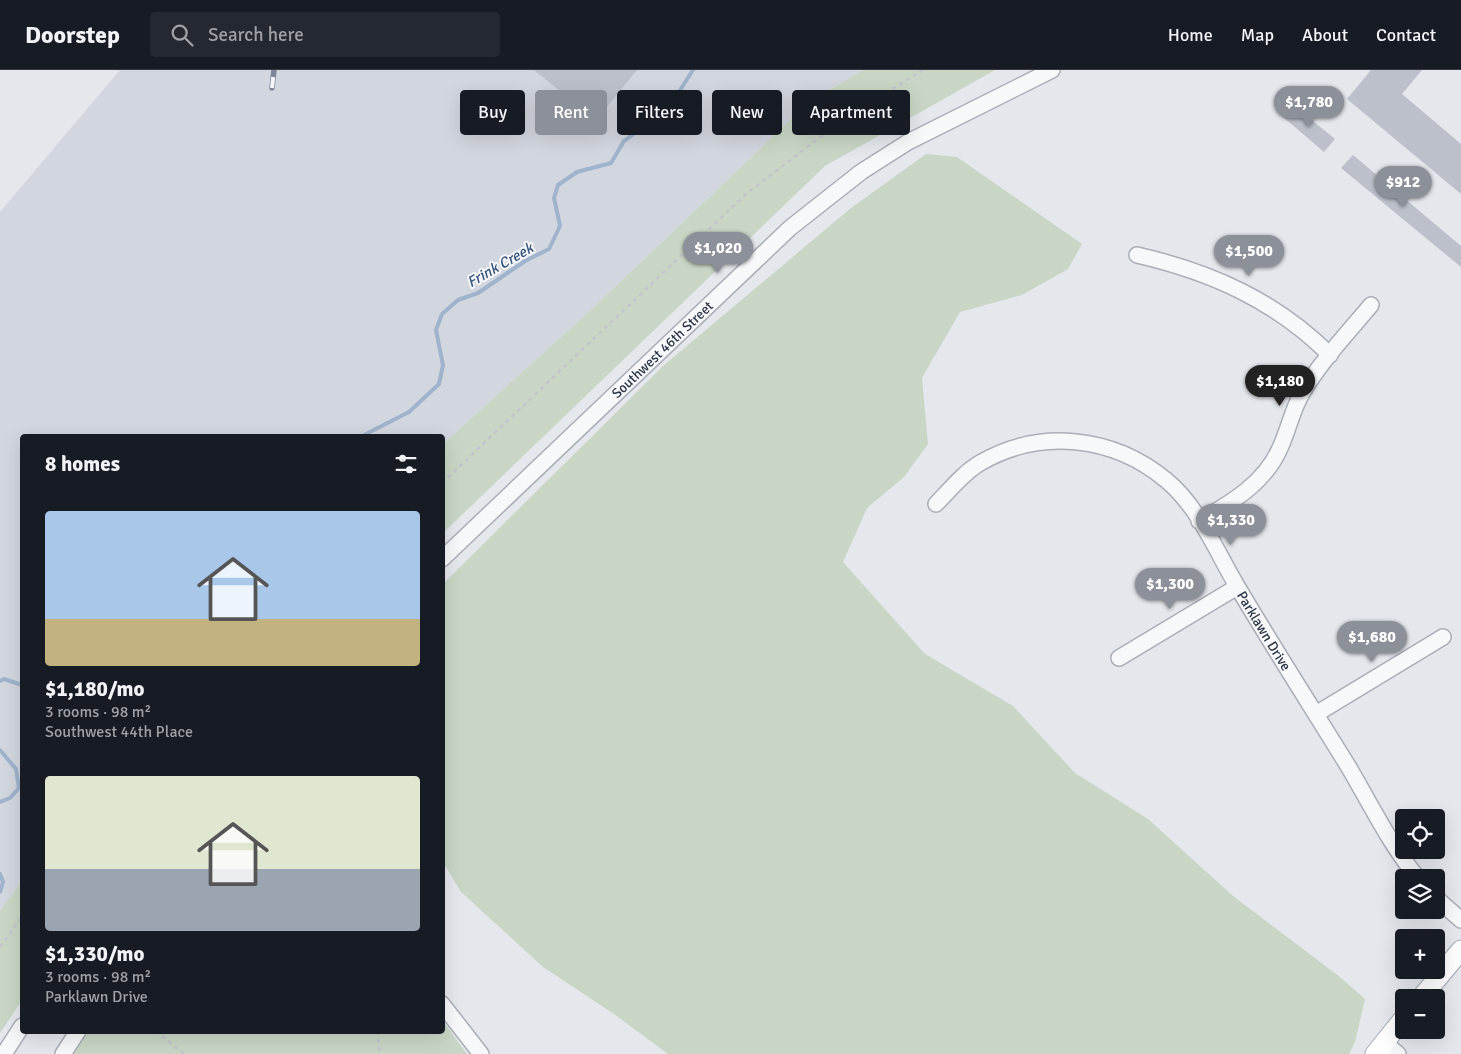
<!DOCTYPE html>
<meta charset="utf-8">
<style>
:root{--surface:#171b24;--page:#242831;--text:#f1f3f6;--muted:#9ea1a6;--line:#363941;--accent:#8c9099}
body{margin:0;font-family:Signika,sans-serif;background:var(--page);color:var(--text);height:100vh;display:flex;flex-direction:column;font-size:19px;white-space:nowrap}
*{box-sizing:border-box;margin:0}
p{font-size:16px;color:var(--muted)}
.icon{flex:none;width:28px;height:28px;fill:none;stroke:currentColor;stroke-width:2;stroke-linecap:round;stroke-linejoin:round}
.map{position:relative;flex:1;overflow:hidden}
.panel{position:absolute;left:20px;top:364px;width:425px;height:600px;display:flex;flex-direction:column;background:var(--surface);border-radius:5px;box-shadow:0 5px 20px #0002}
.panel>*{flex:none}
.top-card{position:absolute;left:460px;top:20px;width:475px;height:45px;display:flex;gap:10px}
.buttons{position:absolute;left:1395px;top:739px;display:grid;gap:10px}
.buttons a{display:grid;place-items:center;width:50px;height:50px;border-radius:5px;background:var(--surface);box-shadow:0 5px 20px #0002;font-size:25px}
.price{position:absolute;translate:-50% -42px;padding:0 11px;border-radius:18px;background:var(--accent);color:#fff;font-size:16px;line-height:32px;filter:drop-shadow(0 1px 2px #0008)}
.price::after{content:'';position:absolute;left:50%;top:30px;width:15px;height:11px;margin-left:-8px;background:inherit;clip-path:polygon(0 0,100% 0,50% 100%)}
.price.active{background:#222;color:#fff}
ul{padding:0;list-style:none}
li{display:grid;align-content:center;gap:10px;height:265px;padding:0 25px}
li span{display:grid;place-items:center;height:155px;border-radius:5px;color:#555}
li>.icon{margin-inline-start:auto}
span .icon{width:90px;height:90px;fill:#fffc;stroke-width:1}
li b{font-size:21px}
h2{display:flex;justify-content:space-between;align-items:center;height:60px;padding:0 25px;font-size:21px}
.pill{padding:0 18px;border-radius:5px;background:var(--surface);box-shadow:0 5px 20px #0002;font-size:18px;line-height:45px}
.pill.active{background:var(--accent);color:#fff}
header{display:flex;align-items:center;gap:30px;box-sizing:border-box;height:70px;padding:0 25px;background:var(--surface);border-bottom:1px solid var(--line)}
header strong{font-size:24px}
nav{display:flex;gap:28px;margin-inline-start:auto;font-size:18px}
.search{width:350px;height:45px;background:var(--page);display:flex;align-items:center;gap:12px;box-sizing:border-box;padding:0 18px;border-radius:5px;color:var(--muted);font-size:19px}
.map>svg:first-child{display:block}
</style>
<header>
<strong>Doorstep</strong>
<div class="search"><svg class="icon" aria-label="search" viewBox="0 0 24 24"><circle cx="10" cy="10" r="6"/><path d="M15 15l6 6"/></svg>Search here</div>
<nav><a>Home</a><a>Map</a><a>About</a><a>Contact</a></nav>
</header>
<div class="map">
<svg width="1461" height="984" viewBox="0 0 1461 984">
<rect width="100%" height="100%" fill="#e4e7ec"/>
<!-- built -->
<path fill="#d2d6de" d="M120 0H863L809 32 594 237 443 374 442 366H22V811L0 841V142Z"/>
<!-- green -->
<path fill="#c9d6c5" d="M863 0H995L825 96 443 463V374L594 237 809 32Z
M926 84 957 87 1082 174 1068 199 1022 225 960 242 922 308 928 374 904 407 867 438 843 492 925 584 1013 636 1075 703 1148 749 1233 826 1340 907 1365 929 1355 972 1349 984H668L614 944 543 897 461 822 443 792V514L663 296 851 138Z
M22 811V930L0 963V841Z
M443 951 467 984H72L85 961H442Z"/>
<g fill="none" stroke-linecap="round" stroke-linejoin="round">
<!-- stream -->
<path stroke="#9fb4cc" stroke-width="4" d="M362 366 409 342 439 314 443 295 436 260 442 244 458 230 478 223 525 191 549 179 560 156 554 128 558 115 577 102 611 93 624 71 668 39 693 0
M0 611 4 609 22 615
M0 680 16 699 19 718 10 728 0 732
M0 804 3 812 0 822"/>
</g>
<!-- building -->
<path fill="#bbc0ca" d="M534 0H637L596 50Z
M1371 0H1422L1402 24 1461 74V124L1347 29Z
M1292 34 1335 69 1324 82 1282 46Z
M1353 85 1461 176V197L1341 98Z"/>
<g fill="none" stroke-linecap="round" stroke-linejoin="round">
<defs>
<g id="minor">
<path d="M1137 185C1211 202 1276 231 1330 285"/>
<path id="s1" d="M936 434C950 420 963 403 980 393 1040 358 1113 366 1166 410 1199 437 1216 481 1237 516 1273 577 1311 636 1348 696 1370 733 1390 775 1418 808"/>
<path d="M1199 451C1231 433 1265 413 1280 378 1288 361 1292 341 1301 325 1320 292 1347 264 1371 235"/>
<path id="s2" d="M442 489 790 158 861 102 908 72 1052 0"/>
<path d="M1119 588 1237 517"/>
<path d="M1316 644 1443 567"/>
<path d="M1436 828 1461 850"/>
<path d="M442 934 481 984"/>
<path d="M1384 972 1398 984"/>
<path d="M4 984 22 956"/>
<path d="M63 984 78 961"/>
</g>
<path id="major" d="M1421 928 1461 880
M1375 984 1404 948"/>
</defs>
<!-- minor casing -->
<use href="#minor" stroke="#a9aeb7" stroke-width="18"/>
<!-- major casing -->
<use href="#major" stroke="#a3abb8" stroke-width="21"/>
<!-- path -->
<path stroke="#c2c5cb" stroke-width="2.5" stroke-dasharray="4 4" stroke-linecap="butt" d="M442 413 746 124 844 49 923 0
M0 877 22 846
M156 961 184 984
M377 961 380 984"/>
<!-- minor -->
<use href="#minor" stroke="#f7f8fa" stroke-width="15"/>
<!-- major -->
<use href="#major" stroke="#fff" stroke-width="19"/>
<defs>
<path id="rail" d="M272 18 274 0"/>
</defs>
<!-- rail casing -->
<use href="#rail" stroke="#7d8696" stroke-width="5.5"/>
<!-- rail -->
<use href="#rail" stroke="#f4f6f9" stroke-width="4" stroke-dasharray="11" stroke-linecap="butt"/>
</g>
<g text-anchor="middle" stroke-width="4" stroke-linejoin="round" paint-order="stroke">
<!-- street labels -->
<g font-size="14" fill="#2b3445" stroke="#f4f6f9">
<text dy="5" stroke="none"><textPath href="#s2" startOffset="304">Southwest 46th Street</textPath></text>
<text dy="5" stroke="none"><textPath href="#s1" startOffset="440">Parklawn Drive</textPath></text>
</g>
<!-- water labels -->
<g font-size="15" font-style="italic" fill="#34527a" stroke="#f4f6f9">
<text transform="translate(500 195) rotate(-30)" y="5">Frink Creek</text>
</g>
</g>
</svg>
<div class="buttons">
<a><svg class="icon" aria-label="locate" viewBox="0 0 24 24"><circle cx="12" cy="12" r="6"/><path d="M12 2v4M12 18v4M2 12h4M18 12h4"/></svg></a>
<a><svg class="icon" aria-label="layers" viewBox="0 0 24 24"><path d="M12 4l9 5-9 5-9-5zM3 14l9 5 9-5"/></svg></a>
<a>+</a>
<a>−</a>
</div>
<b class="price" style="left:1309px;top:58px">$1,780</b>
<b class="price" style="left:1403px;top:138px">$912</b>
<b class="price" style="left:718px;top:204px">$1,020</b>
<b class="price" style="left:1249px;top:207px">$1,500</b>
<b class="price active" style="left:1280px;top:337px">$1,180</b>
<b class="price" style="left:1231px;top:476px">$1,330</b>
<b class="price" style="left:1170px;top:540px">$1,300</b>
<b class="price" style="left:1372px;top:593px">$1,680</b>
<div class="top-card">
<a class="pill">Buy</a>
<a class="pill active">Rent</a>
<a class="pill">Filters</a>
<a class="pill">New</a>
<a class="pill">Apartment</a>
</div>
<section class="panel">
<h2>8 homes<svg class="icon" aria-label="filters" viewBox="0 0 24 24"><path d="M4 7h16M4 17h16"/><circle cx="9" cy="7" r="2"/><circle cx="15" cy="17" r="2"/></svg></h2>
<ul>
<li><span style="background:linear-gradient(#a9c7e8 70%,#c2b280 0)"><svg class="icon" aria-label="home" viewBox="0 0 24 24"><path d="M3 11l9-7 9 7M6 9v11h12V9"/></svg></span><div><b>$1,180/mo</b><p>3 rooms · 98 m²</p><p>Southwest 44th Place</p></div></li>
<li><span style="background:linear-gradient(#dfe7d0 60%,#9aa5b1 0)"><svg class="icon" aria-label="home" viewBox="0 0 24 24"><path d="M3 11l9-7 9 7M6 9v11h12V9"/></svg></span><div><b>$1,330/mo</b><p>3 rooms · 98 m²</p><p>Parklawn Drive</p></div></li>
</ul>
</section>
</div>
